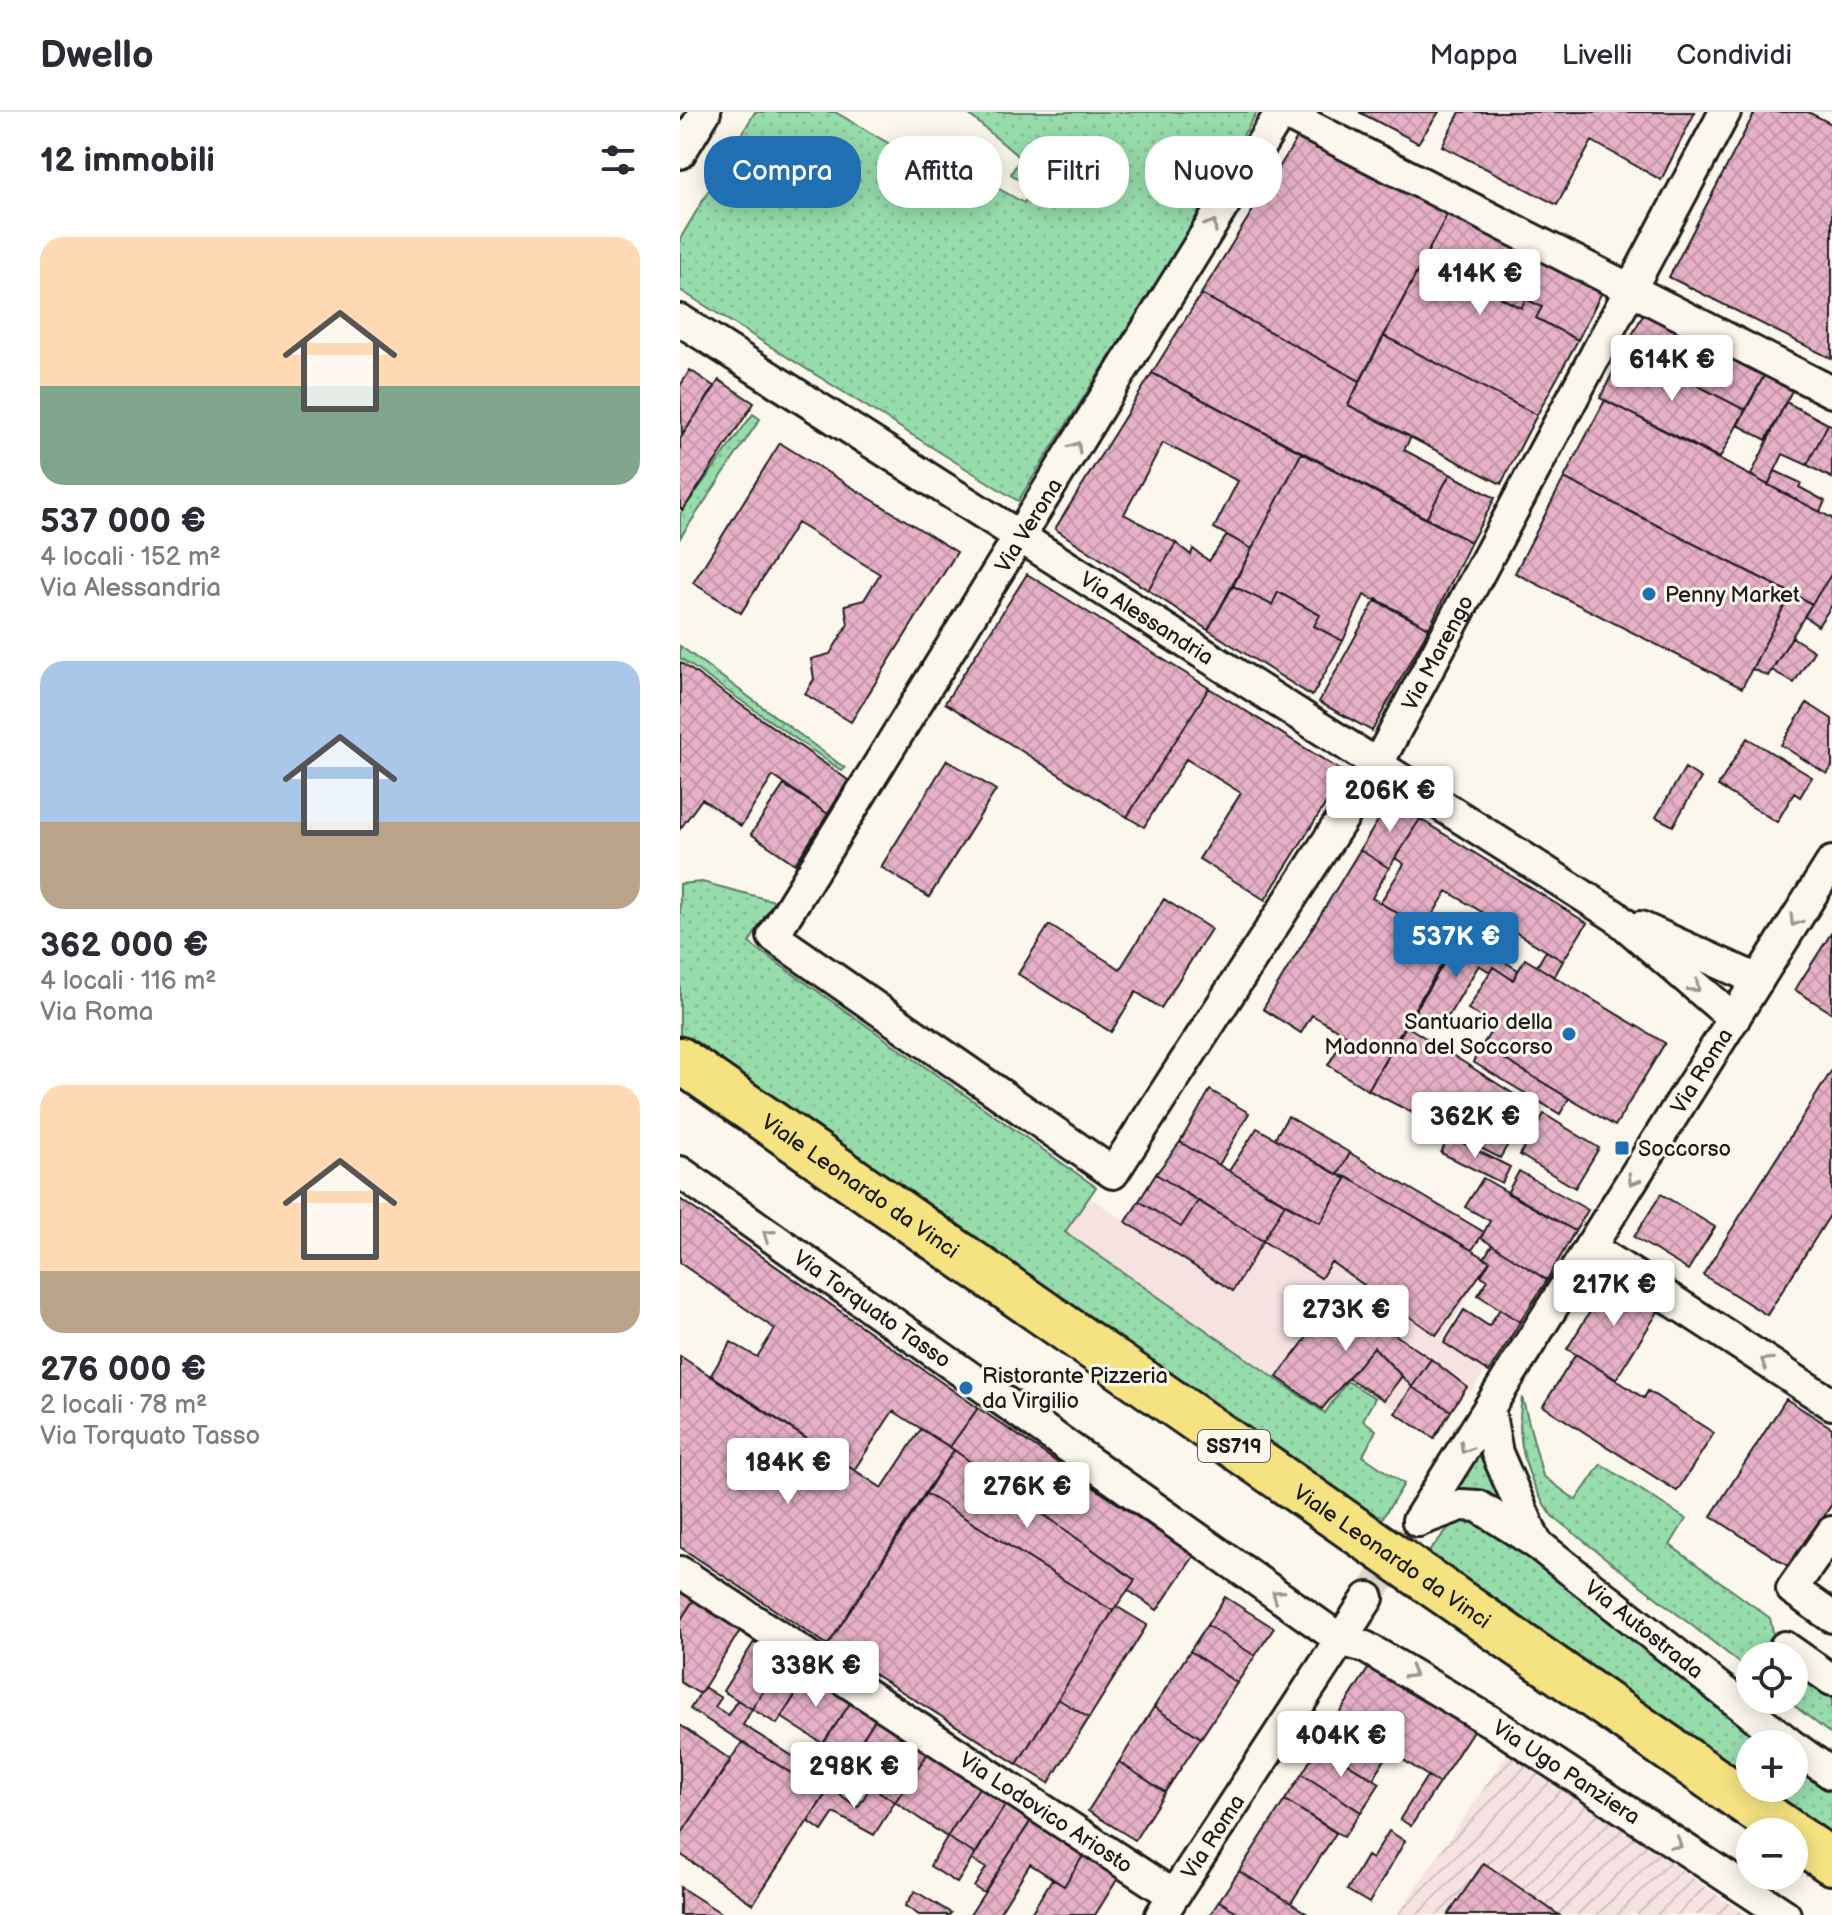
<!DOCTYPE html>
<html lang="it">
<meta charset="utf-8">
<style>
:root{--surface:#fff;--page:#f2f2f3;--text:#2b2b33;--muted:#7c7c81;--line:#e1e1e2;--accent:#1f6fb2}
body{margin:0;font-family:"Balsamiq Sans",sans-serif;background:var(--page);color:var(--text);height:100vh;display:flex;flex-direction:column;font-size:30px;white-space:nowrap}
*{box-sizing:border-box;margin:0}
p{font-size:26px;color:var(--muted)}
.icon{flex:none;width:44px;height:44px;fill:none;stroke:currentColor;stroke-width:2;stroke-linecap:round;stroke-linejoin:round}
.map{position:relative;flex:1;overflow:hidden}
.side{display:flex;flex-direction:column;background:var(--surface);width:680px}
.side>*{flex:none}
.top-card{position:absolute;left:24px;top:24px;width:760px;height:72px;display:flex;gap:16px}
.fabs{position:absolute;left:1056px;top:1530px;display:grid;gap:16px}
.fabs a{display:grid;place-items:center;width:72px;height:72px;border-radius:50%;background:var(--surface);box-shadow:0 4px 20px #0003;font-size:40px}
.price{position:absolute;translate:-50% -68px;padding:0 18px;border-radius:8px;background:#fff;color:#222;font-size:26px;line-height:52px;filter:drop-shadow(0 2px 4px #0008)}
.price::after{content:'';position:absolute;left:50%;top:48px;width:24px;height:18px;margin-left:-12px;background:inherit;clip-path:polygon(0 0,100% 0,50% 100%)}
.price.active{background:var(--accent);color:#fff}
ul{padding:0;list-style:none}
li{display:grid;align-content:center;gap:16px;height:424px;padding:0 40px}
li span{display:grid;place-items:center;height:248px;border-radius:24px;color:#555}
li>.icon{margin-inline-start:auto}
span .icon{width:144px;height:144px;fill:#fffc;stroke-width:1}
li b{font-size:34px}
h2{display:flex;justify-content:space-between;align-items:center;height:96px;padding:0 40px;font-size:34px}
.chip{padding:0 28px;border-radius:32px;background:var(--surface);box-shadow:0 4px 20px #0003;font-size:28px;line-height:72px}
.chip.active{background:var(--accent);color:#fff}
header{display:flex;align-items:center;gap:48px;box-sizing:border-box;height:112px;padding:0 40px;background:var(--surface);border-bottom:2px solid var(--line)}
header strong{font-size:38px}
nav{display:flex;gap:44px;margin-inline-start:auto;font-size:28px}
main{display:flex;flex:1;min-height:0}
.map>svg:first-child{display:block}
</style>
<header>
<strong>Dwello</strong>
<nav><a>Mappa</a><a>Livelli</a><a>Condividi</a></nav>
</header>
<main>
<section class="side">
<h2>12 immobili<svg class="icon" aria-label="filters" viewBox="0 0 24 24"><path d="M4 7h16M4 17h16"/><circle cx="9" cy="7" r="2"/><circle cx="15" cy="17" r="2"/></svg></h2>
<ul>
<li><span style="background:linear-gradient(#ffd9b3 60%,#7fa58c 0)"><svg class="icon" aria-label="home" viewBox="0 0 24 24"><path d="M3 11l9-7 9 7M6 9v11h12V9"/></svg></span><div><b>537 000 €</b><p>4 locali · 152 m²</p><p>Via Alessandria</p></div></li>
<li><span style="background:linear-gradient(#a9c7e8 65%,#b9a48a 0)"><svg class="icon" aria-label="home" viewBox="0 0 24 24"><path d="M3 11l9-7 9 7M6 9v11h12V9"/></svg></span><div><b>362 000 €</b><p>4 locali · 116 m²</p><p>Via Roma</p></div></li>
<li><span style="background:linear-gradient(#ffd9b3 75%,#b9a48a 0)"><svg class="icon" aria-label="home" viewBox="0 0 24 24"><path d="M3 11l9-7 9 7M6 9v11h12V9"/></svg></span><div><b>276 000 €</b><p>2 locali · 78 m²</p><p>Via Torquato Tasso</p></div></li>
</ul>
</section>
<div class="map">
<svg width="1152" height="1803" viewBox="0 0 1152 1803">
<defs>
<pattern id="industrial-furrows" width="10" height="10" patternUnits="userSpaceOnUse" patternTransform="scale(2)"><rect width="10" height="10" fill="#f5e2e1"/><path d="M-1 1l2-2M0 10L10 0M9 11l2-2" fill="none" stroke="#d1c1c0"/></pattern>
<pattern id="grass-dots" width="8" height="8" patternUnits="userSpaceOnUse" patternTransform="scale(2)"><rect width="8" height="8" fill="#97ddab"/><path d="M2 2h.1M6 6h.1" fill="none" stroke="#82bd93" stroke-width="1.8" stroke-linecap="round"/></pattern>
<pattern id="building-cross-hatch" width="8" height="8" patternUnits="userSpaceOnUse" patternTransform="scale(2)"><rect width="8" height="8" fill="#e6b0c7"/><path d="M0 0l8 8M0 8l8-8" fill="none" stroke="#c597aa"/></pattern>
</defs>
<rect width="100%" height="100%" fill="#fbf7ec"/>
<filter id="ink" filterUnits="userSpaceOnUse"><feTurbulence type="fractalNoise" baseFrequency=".0125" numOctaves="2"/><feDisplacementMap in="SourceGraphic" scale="16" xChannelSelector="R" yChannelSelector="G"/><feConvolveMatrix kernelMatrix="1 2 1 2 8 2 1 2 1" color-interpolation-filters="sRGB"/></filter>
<g filter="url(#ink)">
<!-- built -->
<path fill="#f5e2e1" d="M667 1063 810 1147 762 1227 807 1256 791 1280 750 1252 718 1299 667 1269 645 1302 385 1119 409 1085 449 1112 516 1089 585 1130 608 1093 639 1110Z"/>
<!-- industrial -->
<path fill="url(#industrial-furrows)" d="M830 1638 1066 1803H717Z"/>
<!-- grass -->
<path fill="url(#grass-dots)" stroke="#5a7c64" stroke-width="2" d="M75 0H155L232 45 241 36 261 44 344 91 351 78 331 62 340 46 286 0H577L493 144 338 389 0 178V127Z
M73 302 80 307 0 426V402Z
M0 534 165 656 162 659 0 546Z
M22 770 94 789 69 831 416 1075 385 1120 645 1301 667 1269 695 1286 683 1308 696 1318 683 1344 724 1372 700 1410 0 922V772Z
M842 1285 863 1364 896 1388 921 1352 1006 1407 990 1433 1090 1506 1098 1544H1070V1559L872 1404C847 1369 835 1329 842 1285Z
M804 1325 831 1397C808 1383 793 1371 766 1379Z
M782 1409 800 1410 812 1416 1086 1632H1070V1668L747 1442 770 1414Z
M1114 1555 1152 1583V1623L1107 1588H1114Z
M1114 1652 1152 1680V1725L1082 1676H1114Z"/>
<!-- building -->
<path fill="url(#building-cross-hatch)" stroke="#1c1c1c" stroke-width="2" d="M679 0H759L738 31Z
M780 0H1015L981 68 912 29 877 93 762 34Z
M1075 0H1128L1152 12V247L989 165Z
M621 20 769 99 680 269 521 182Z
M769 99 846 138 821 186 841 196 846 187 862 195 856 206 898 228 857 303 704 224Z
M846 138 923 178 898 228 856 206 862 195 846 187 841 196 821 186Z
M521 182 680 269 668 293 731 325 724 338 770 362 746 407 472 261Z
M966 197 1013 222 993 261 945 236Z
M1013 222 1086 260 1065 298 993 261Z
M704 224 857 303 821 372 668 293Z
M945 236 1065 298 1040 346 920 286Z
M10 258 35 275 2 323 0 274Z
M1086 260 1114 275 1086 328 1058 313Z
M472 261 622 340 572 437 534 416 558 369 483 331 444 402 496 431 468 478 375 417Z
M39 268 74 291 3 398 0 396V327Z
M925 288 1152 406V461L1132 492 884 366Z
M1106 290 1148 312 1127 353 1103 342 1088 373 1071 363Z
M1148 312 1152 313V366L1127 353Z
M100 331 277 440 171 610 125 582 134 567 131 547 150 542 168 512 165 493 184 488 200 462 117 411 61 501 13 471Z
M622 340 791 430 749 516 684 483 663 529 634 514 640 503 598 480 592 493 553 474Z
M1095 359 1121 371 1119 375 1145 389 1140 400 1088 373Z
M770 362 815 386 791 430 746 407Z
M884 366 1111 481 1062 576 835 461Z
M547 423 572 437 528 518 468 478 496 431 511 443 513 437 529 449Z
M1152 461V493L1138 514 1124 504Z
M347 462 529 576 447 705 265 591Z
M553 474 592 493 598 480 640 503 634 514 663 529 632 584 528 518Z
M1111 481 1132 492 1088 564 1072 557Z
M696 487 749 516 692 619 639 590Z
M1112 525 1134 539 1114 571 1092 558Z
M0 550 168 668 148 702 93 664 61 714 22 687 0 717Z
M529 576 665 661 585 788 519 747 561 681 506 647 464 715 447 705Z
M1127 591 1152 607V655L1147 662 1101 633Z
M1067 626 1132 665 1120 685 1114 681 1097 710 1038 674Z
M267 648 316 678 249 785 201 755Z
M1005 656 1021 666 993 714 976 705Z
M104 673 148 702 115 752 71 722Z
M710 689 740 707 709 756 680 738Z
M740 707 907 811 883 849 767 779 744 817 700 791 724 752 715 746Z
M680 738 709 756 692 786 774 834 688 978 648 953 666 923 632 903 621 921 583 897Z
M484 787 531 817 481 896 456 880 431 920 338 862 369 813 440 857Z
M1152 820V901L1115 878Z
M780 823 838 858 833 868 813 855 810 860 799 853 760 918 732 901Z
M866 839 883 849 874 865 857 854Z
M845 847 985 931 935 1014 802 934 815 913 788 897 813 855 833 868Z
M725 913 851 993 820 1046 688 978Z
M802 934 889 986 880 1002 793 950Z
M1152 958V1100L1087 1203 1023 1163Z
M530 978 569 1001 539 1053 500 1030Z
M864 1002 919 1036 895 1076 840 1043Z
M608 1004 670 1041 658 1063 595 1026Z
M577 1016 666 1067 640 1111 549 1059Z
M769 1024 830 1055 822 1071 761 1041Z
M500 1030 605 1092 583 1129 476 1062Z
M670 1041 804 1120 792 1138 667 1065 658 1063Z
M839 1059 908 1098 895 1119 827 1081Z
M476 1062 518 1089 501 1115 459 1089Z
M667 1065 810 1149 756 1223 651 1150 641 1166 583 1129 605 1092 640 1111Z
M803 1066 895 1119 867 1168 801 1126 810 1109 785 1095Z
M981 1082 1035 1115 1008 1158 954 1125Z
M0 1087 298 1296 270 1335 213 1299 174 1358 31 1263 51 1230 77 1245 95 1217 0 1151Z
M459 1089 501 1115 518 1089 583 1129 553 1179 446 1110Z
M812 1133 867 1168 840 1210 798 1183 808 1168 801 1164 810 1149 804 1146Z
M932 1164 981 1195 936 1267 887 1237Z
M658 1184 751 1247 732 1275 694 1235 642 1297 597 1265Z
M820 1197 840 1210 809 1260 764 1231 784 1198 809 1214Z
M694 1235 722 1264 704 1288 668 1266Z
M896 1242 964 1286 968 1279 1034 1321 997 1379 863 1294Z
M0 1244 202 1376 241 1317 274 1338 148 1533 0 1435Z
M751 1247 787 1275 771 1299 732 1275Z
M732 1275 771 1299 754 1326 715 1301Z
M1106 1287 1152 1316V1392L1111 1456 1031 1404Z
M298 1296 514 1444 477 1498 448 1478 455 1468 270 1335Z
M274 1338 455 1468 433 1499 245 1381Z
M245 1381 433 1499 337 1652 148 1533Z
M0 1479 14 1487 0 1509Z
M545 1485 594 1516 575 1544 527 1513Z
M14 1487 61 1517 20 1582 0 1570V1509Z
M436 1494 467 1513 409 1606 378 1587Z
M527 1513 575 1544 557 1571 510 1539Z
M74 1530 103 1548 72 1597 43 1579Z
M510 1539 557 1571 521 1626 474 1595Z
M103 1548 128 1563 97 1612 72 1597Z
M692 1551 794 1617 759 1671 657 1605Z
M128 1563 171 1590 143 1632 101 1605Z
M24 1575 41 1586 35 1595 48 1603 57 1588 72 1597 63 1613 127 1653 119 1666 10 1597Z
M378 1587 409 1606 369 1671 337 1652Z
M171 1590 196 1606 163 1657 137 1640Z
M474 1595 521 1626 485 1680 439 1650Z
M657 1605 710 1639 693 1667 639 1634Z
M196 1606 221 1624 190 1674 163 1657Z
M0 1613 51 1648 0 1724Z
M221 1624 248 1641 215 1690 190 1674Z
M62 1630 119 1666 127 1653 154 1669 73 1792 0 1742V1724Z
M639 1634 700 1671 681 1700 622 1662Z
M248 1641 300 1674 267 1725 215 1690Z
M439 1650 485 1680 455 1728 408 1699Z
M622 1662 681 1700 664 1725 605 1688Z
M747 1664 759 1671 731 1714 720 1707Z
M191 1674 215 1690 194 1723 154 1701 142 1719 128 1709 150 1676 178 1695Z
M300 1674 327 1690 295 1742 267 1725Z
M605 1688 656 1721 611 1791 559 1759Z
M327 1690 352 1707 304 1781 294 1775 306 1756 292 1748Z
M352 1707 405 1741 384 1774 350 1752 318 1803H290Z
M709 1719 725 1729 689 1791 667 1778 687 1744 692 1747Z
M267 1725 295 1742 277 1771 250 1754Z
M405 1741 440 1763 415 1803H350L372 1767 384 1774Z
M804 1751 879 1803H768Z
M559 1759 611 1791 629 1803H562L539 1789Z
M0 1775 44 1803H0Z
M235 1779 271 1801 269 1803H239L225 1794Z
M539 1789 562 1803H530Z"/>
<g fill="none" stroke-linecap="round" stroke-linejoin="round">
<!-- minor-tunnel -->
<path stroke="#dad6cd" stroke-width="30" stroke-dasharray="30 15" stroke-linecap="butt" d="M688 1486 738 1409"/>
<defs>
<g id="minor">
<path id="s1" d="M601 0 93 824 433 1061 697 653 1045 0"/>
<path d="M602 0 1152 280"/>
<path d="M0 41 25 0"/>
<path id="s2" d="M0 208 935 804 1054 907"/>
<path d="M960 815 1078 868"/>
<path id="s3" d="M0 1060 661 1528 685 1535 810 1609 1105 1803"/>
<path d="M910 1135 1152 1292"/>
<path d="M809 1297 817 1341 856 1431"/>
<path id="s4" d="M738 1409 1152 750"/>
<path id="s5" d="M738 1409 781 1393 798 1394 856 1431 1110 1632"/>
<path d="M1152 1420 1112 1477 1152 1505"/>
<path id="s6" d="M0 1460 493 1783"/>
<path d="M1105 1535 1152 1568"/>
<path d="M1114 1635 1152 1662"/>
<path id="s7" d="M481 1803 688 1486"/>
</g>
<g id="highway">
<path id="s8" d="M0 948 1109 1720"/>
<path d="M1114 1724 1152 1750"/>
</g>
</defs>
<!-- minor casing -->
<use href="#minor" stroke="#1c1c1c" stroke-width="36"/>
<!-- highway casing -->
<use href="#highway" stroke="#1c1c1c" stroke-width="50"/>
<!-- minor -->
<use href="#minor" stroke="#fbf7ec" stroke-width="30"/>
<!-- highway -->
<use href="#highway" stroke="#f5e382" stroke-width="44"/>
</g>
<!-- one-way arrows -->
<defs><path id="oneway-chevron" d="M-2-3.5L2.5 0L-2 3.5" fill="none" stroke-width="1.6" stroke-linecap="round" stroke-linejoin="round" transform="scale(2)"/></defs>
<g stroke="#97948e">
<use href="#oneway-chevron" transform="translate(532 113) rotate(-59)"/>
<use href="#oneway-chevron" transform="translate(396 335) rotate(-59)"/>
<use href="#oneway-chevron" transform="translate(1115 809) rotate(122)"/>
<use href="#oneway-chevron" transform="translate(1015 875) rotate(41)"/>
<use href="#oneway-chevron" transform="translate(953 1068) rotate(122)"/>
<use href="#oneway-chevron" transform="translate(88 1123) rotate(-145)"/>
<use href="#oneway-chevron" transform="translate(1086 1250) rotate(-147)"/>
<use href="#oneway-chevron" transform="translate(785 1336) rotate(122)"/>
<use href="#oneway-chevron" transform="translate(597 1483) rotate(-145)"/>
<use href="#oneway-chevron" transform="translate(731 1561) rotate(31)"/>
<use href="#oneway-chevron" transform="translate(997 1732) rotate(33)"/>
</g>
</g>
<!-- markers -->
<g fill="#1f6fb2" stroke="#fbf7ec" stroke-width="3">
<circle cx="969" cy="482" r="8"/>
<circle cx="889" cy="922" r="8"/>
<rect x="934" y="1028" width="16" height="16" rx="4"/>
<circle cx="286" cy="1276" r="8"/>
</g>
<g text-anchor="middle" stroke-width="6" stroke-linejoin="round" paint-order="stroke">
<!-- shield labels -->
<rect fill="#fbf7ec" stroke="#5f5e5a" stroke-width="2" x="518" y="1318" width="72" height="32" rx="6"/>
<g font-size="20" font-weight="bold" fill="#1c1c1c">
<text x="554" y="1341">SS719</text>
</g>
<!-- street labels -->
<g font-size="22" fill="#1c1c1c" stroke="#fbf7ec">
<text transform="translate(348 413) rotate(-58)" y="8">Via Verona</text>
<text dy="8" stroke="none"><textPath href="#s2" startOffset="554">Via Alessandria</textPath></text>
<text dy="8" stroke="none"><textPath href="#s1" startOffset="1996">Via Marengo</textPath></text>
<text dy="8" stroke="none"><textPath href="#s4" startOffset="532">Via Roma</textPath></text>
<text dy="8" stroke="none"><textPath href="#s8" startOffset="220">Viale Leonardo da Vinci</textPath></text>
<text dy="8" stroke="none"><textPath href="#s3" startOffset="236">Via Torquato Tasso</textPath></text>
<text dy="8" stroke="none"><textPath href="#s8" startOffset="868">Viale Leonardo da Vinci</textPath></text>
<text dy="8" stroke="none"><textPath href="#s5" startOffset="270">Via Autostrada</textPath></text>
<text dy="8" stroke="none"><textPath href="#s3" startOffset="1072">Via Ugo Panziera</textPath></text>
<text dy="8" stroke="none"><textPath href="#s6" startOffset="438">Via Lodovico Ariosto</textPath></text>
<text dy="8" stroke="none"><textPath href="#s7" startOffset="94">Via Roma</textPath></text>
</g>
<!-- poi labels -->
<g font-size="22" fill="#1c1c1c" stroke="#fbf7ec" text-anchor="start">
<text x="985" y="490">Penny Market</text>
<text x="873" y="917" text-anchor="end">Santuario della<tspan x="873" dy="25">Madonna del Soccorso</tspan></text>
<text x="958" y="1044">Soccorso</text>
<text x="302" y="1271">Ristorante Pizzeria<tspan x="302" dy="25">da Virgilio</tspan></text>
</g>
</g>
</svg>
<div class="fabs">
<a><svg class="icon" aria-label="locate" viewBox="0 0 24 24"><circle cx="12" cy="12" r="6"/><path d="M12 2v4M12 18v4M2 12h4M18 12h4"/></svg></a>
<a>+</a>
<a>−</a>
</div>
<b class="price" style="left:800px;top:205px">414K €</b>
<b class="price" style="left:992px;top:291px">614K €</b>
<b class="price" style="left:710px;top:722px">206K €</b>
<b class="price active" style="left:776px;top:868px">537K €</b>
<b class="price" style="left:795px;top:1048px">362K €</b>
<b class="price" style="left:934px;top:1216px">217K €</b>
<b class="price" style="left:666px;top:1241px">273K €</b>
<b class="price" style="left:108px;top:1394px">184K €</b>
<b class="price" style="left:347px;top:1418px">276K €</b>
<b class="price" style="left:136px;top:1597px">338K €</b>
<b class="price" style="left:661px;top:1667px">404K €</b>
<b class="price" style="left:174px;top:1698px">298K €</b>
<div class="top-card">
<a class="chip active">Compra</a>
<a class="chip">Affitta</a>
<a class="chip">Filtri</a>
<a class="chip">Nuovo</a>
</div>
</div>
</main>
